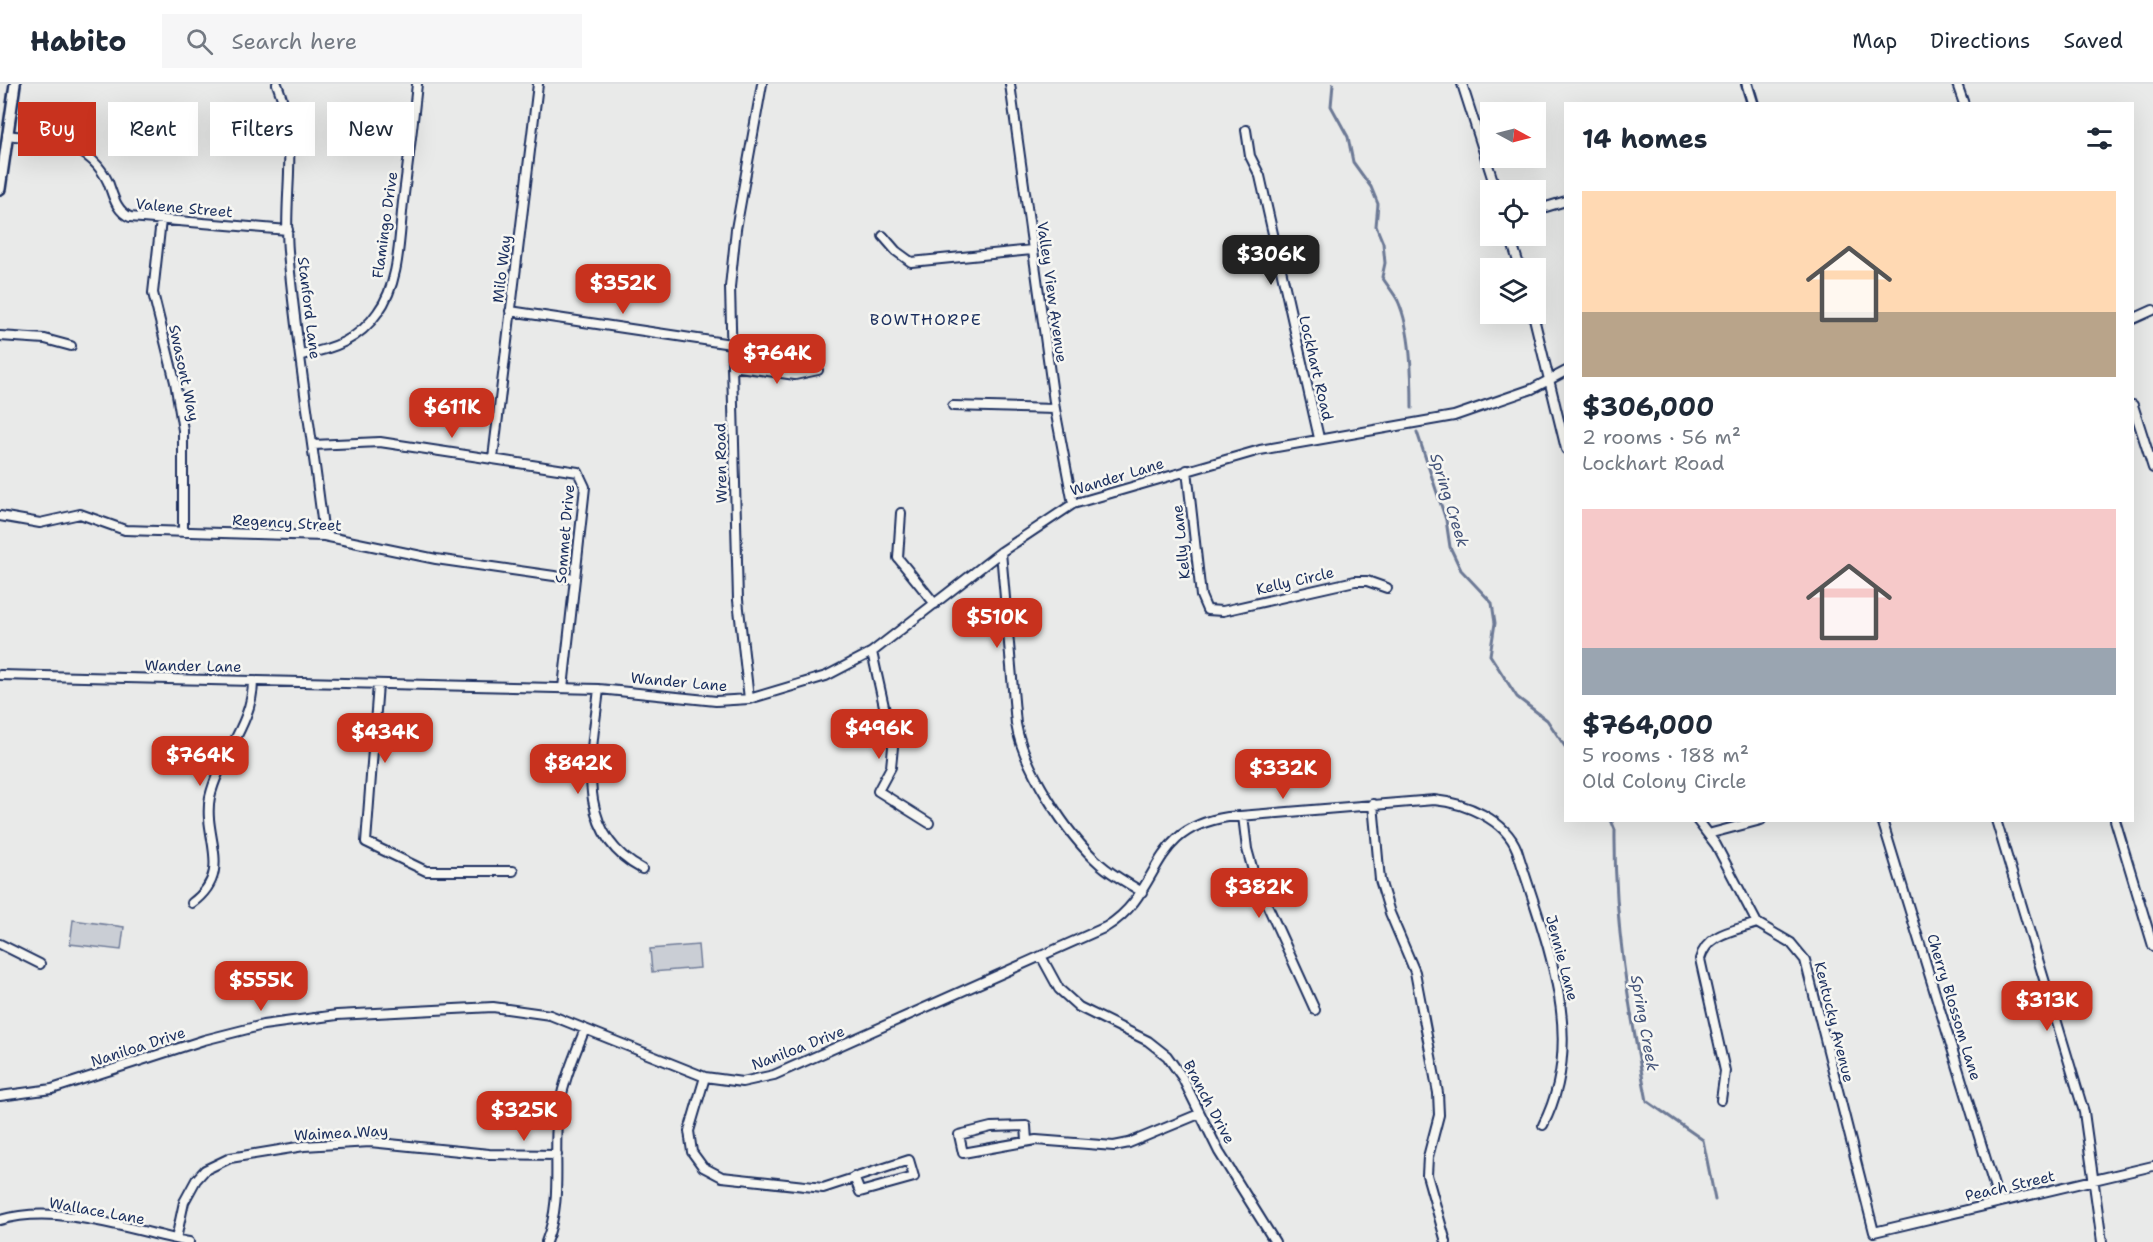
<!DOCTYPE html>
<meta charset="utf-8">
<style>
:root{--surface:#fff;--page:#f6f6f7;--text:#1f2937;--muted:#747a83;--line:#e0e1e3;--accent:#c8321e}
body{margin:0;font-family:"Shantell Sans",sans-serif;background:var(--page);color:var(--text);height:100vh;display:flex;flex-direction:column;font-size:22px;white-space:nowrap}
*{box-sizing:border-box;margin:0}
p{font-size:20px;color:var(--muted)}
.icon{flex:none;width:33px;height:33px;fill:none;stroke:currentColor;stroke-width:2;stroke-linecap:round;stroke-linejoin:round}
.map{position:relative;flex:1;overflow:hidden}
.panel{position:absolute;left:1564px;top:18px;width:570px;height:720px;display:flex;flex-direction:column;background:var(--surface);border-radius:0px;box-shadow:0 6px 24px #0002}
.panel>*{flex:none}
.banner{position:absolute;left:18px;top:18px;width:570px;height:54px;display:flex;gap:12px}
.needle{width:39px;rotate:97deg}
.buttons{position:absolute;left:1480px;top:18px;display:grid;gap:12px}
.buttons a{display:grid;place-items:center;width:66px;height:66px;border-radius:0px;background:var(--surface);box-shadow:0 6px 24px #0002;font-size:30px}
.price{position:absolute;translate:-50% -51px;padding:0 14px;border-radius:12px;background:var(--accent);color:#fff;font-size:20px;line-height:39px;filter:drop-shadow(0 2px 3px #0008)}
.price::after{content:'';position:absolute;left:50%;top:36px;width:18px;height:14px;margin-left:-9px;background:inherit;clip-path:polygon(0 0,100% 0,50% 100%)}
.price.selected{background:#222;color:#fff}
ul{padding:0;list-style:none}
li{display:grid;align-content:center;gap:12px;height:318px;padding:0 18px}
li span{display:grid;place-items:center;height:186px;border-radius:0px;color:#555}
li>.icon{margin-inline-start:auto}
span .icon{width:108px;height:108px;fill:#fffc;stroke-width:1}
li b{font-size:26px}
h2{display:flex;justify-content:space-between;align-items:center;height:72px;padding:0 18px;font-size:26px}
.pill{padding:0 21px;border-radius:0px;background:var(--surface);box-shadow:0 6px 24px #0002;font-size:21px;line-height:54px}
.pill.selected{background:var(--accent);color:#fff}
header{display:flex;align-items:center;gap:36px;box-sizing:border-box;height:84px;padding:0 30px;background:var(--surface);border-bottom:2px solid var(--line)}
header strong{font-size:28px}
nav{display:flex;gap:33px;margin-inline-start:auto;font-size:21px}
.search{width:420px;height:54px;background:var(--page);display:flex;align-items:center;gap:15px;box-sizing:border-box;padding:0 21px;border-radius:0px;color:var(--muted);font-size:22px}
.map>svg:first-child{display:block}
</style>
<header>
<strong>Habito</strong>
<div class="search"><svg class="icon" aria-label="search" viewBox="0 0 24 24"><circle cx="10" cy="10" r="6"/><path d="M15 15l6 6"/></svg>Search here</div>
<nav><a>Map</a><a>Directions</a><a>Saved</a></nav>
</header>
<div class="map">
<svg width="2153" height="1158" viewBox="0 0 2153 1158">
<rect width="100%" height="100%" fill="#e9eae9"/>
<filter id="ink" filterUnits="userSpaceOnUse"><feTurbulence type="fractalNoise" baseFrequency=".0167" numOctaves="2"/><feDisplacementMap in="SourceGraphic" scale="12" xChannelSelector="R" yChannelSelector="G"/><feConvolveMatrix kernelMatrix="1 2 1 2 8 2 1 2 1" color-interpolation-filters="sRGB"/></filter>
<g filter="url(#ink)">
<!-- green -->
<path fill="#caced5" stroke="#727e9a" stroke-width="1.5" d="M73 836 124 843 121 866 70 860Z
M698 861 700 884 652 888 650 865Z"/>
<g fill="none" stroke-linecap="round" stroke-linejoin="round">
<!-- stream -->
<path stroke="#6c7995" stroke-width="3" d="M1333 0 1331 22 1348 53 1353 78 1371 103 1378 120 1376 142 1383 159 1385 179 1382 193C1387 201 1394 209 1398 217 1411 246 1412 292 1412 324
M1417 348 1446 436 1450 463 1461 486 1492 519 1495 539 1490 571 1517 613 1547 636 1566 664
M1611 736 1615 746C1614 840 1629 924 1647 1017L1703 1056 1715 1116"/>
<defs>
<path id="minor" d="M277 0C300 58 283 108 288 167 296 262 313 357 324 452
M1010 0 1055 325 1073 420
M1462 0 1496 106
M1957 0 1964 20
M1246 46 1250 72 1260 92 1319 354
M7 51C47 56 89 57 108 98 113 111 116 127 130 133L288 146
M1536 126 1566 117
M161 136 153 209 175 298 183 346V448
M883 152 896 167 911 178 1032 166
M1510 152 1520 184
M510 227 731 260
M1533 230 1566 365
M2133 235 2153 226
M0 252 45 255 71 262
M301 271C333 265 359 256 378 228 400 199 399 153 403 118 408 79 413 39 417 0
M732 282 795 291 818 286
M2133 321 2153 384
M953 322 1055 325
M313 361 380 358 578 388 585 403 563 604
M493 374 538 0
M1187 386 1201 512 1207 526 1223 527 1355 497H1367L1387 504
M901 429 898 474 935 520
M0 432 40 439 80 430 125 446 324 452 436 475 575 495
M1001 468 1016 640C1023 683 1067 751 1100 780 1112 791 1128 799 1142 808
M872 568 893 663 891 683 878 707 929 739
M0 591 599 605 716 617 749 615 826 592 872 568 1001 468 1073 420 1260 366 1454 332 1532 305 1566 287
M378 600 366 758 426 787H513
M599 605C592 669 572 748 642 785
M749 615 738 516 730 203 736 145 762 0
M1373 720 1380 796 1390 829 1415 888 1438 1009 1439 1031 1428 1073 1427 1091 1446 1158
M1243 732 1247 765 1255 794 1315 926
M1697 736 1716 761 1757 839 1791 859 1805 876 1874 1148 2153 1082
M1882 736 1999 1118
M1996 736 2084 1028 2102 1158
M2115 736 2153 862
M1708 750 1761 736
M192 819C235 787 202 754 210 713 219 673 253 640 253 597
M0 860 40 880
M1041 872 1059 905 1079 923 1148 957 1167 972 1182 993 1219 1068 1275 1158
M705 993 689 1047 692 1068 703 1083 722 1093 823 1104 909 1076 914 1093 860 1108 854 1093
M0 1012 52 1005 204 956 263 941 337 931 493 923 550 931 705 993 742 998 774 991 1106 843C1164 807 1146 745 1228 733L1434 716C1465 719 1505 735 1517 766 1544 854 1589 952 1543 1041
M1721 1016 1725 987 1700 875C1707 849 1734 847 1757 839
M1027 1057 1026 1042 991 1043 959 1051 963 1069 1036 1056 1114 1062 1129 1059 1199 1030
M0 1136C58 1119 131 1146 189 1158
M176 1155 184 1118 196 1096 205 1086 230 1074 304 1062 370 1058 489 1070 557 1071
M546 1158C562 1118 554 1080 557 1038 560 1005 573 975 585 945"/>
<path id="tertiary" d="M1747 0 1753 20
M0 105 15 0"/>
</defs>
<!-- minor casing -->
<use href="#minor" stroke="#1b2f5e" stroke-width="12"/>
<!-- tertiary casing -->
<use href="#tertiary" stroke="#1b2f5e" stroke-width="14"/>
<!-- minor -->
<use href="#minor" stroke="#f6f6f2" stroke-width="8"/>
<!-- tertiary -->
<use href="#tertiary" stroke="#f6f6f2" stroke-width="9"/>
</g>
</g>
<g text-anchor="middle" stroke-width="5" stroke-linejoin="round" paint-order="stroke">
<!-- street labels -->
<g font-size="15" fill="#1b2f5e" stroke="#f6f6f2">
<text transform="translate(184 124) rotate(5)" y="5">Valene Street</text>
<text transform="translate(385 141) rotate(-82)" y="5">Flamingo Drive</text>
<text transform="translate(502 185) rotate(-83)" y="5">Milo Way</text>
<text transform="translate(1052 208) rotate(82)" y="5">Valley View Avenue</text>
<text transform="translate(309 224) rotate(83)" y="5">Stanford Lane</text>
<text transform="translate(1316 284) rotate(77)" y="5">Lockhart Road</text>
<text transform="translate(184 289) rotate(78)" y="5">Swasont Way</text>
<text transform="translate(721 379) rotate(-91)" y="5">Wren Road</text>
<text transform="translate(1117 393) rotate(-17)" y="5">Wander Lane</text>
<text transform="translate(287 439) rotate(3)" y="5">Regency Street</text>
<text transform="translate(565 450) rotate(-85)" y="5">Sommet Drive</text>
<text transform="translate(1181 458) rotate(-96)" y="5">Kelly Lane</text>
<text transform="translate(1295 497) rotate(-13)" y="5">Kelly Circle</text>
<text transform="translate(193 582) rotate(1)" y="5">Wander Lane</text>
<text transform="translate(679 598) rotate(5)" y="5">Wander Lane</text>
<text transform="translate(1562 874) rotate(75)" y="5">Jennie Lane</text>
<text transform="translate(1954 923) rotate(73)" y="5">Cherry Blossom Lane</text>
<text transform="translate(1834 938) rotate(76)" y="5">Kentucky Avenue</text>
<text transform="translate(138 963) rotate(-18)" y="5">Naniloa Drive</text>
<text transform="translate(798 964) rotate(-21)" y="5">Naniloa Drive</text>
<text transform="translate(1209 1018) rotate(62)" y="5">Branch Drive</text>
<text transform="translate(341 1049) rotate(-3)" y="5">Waimea Way</text>
<text transform="translate(2010 1102) rotate(-13)" y="5">Peach Street</text>
<text transform="translate(97 1127) rotate(10)" y="5">Wallace Lane</text>
</g>
<!-- neighbourhood labels -->
<g font-size="16" letter-spacing="1.5" fill="#1b2f5e" stroke="#f6f6f2">
<text x="926" y="241">BOWTHORPE</text>
</g>
<!-- water labels -->
<g font-size="16" font-style="italic" fill="#44547a" stroke="#f6f6f2">
<text transform="translate(1450 416) rotate(73)" y="6">Spring Creek</text>
<text transform="translate(1645 939) rotate(80)" y="6">Spring Creek</text>
</g>
</g>
</svg>
<div class="buttons">
<a><svg class="needle" viewBox="-14 -14 28 28"><path d="M0-13l5 13h-10z" fill="#e53935"/><path d="M0 13l5-13h-10z" fill="#747a83"/></svg></a>
<a><svg class="icon" aria-label="locate" viewBox="0 0 24 24"><circle cx="12" cy="12" r="6"/><path d="M12 2v4M12 18v4M2 12h4M18 12h4"/></svg></a>
<a><svg class="icon" aria-label="layers" viewBox="0 0 24 24"><path d="M12 4l9 5-9 5-9-5zM3 14l9 5 9-5"/></svg></a>
</div>
<b class="price selected" style="left:1271px;top:202px">$306K</b>
<b class="price" style="left:623px;top:231px">$352K</b>
<b class="price" style="left:777px;top:301px">$764K</b>
<b class="price" style="left:452px;top:355px">$611K</b>
<b class="price" style="left:997px;top:565px">$510K</b>
<b class="price" style="left:879px;top:676px">$496K</b>
<b class="price" style="left:385px;top:680px">$434K</b>
<b class="price" style="left:200px;top:703px">$764K</b>
<b class="price" style="left:578px;top:711px">$842K</b>
<b class="price" style="left:1283px;top:716px">$332K</b>
<b class="price" style="left:1259px;top:835px">$382K</b>
<b class="price" style="left:261px;top:928px">$555K</b>
<b class="price" style="left:2047px;top:948px">$313K</b>
<b class="price" style="left:524px;top:1058px">$325K</b>
<div class="banner">
<a class="pill selected">Buy</a>
<a class="pill">Rent</a>
<a class="pill">Filters</a>
<a class="pill">New</a>
</div>
<section class="panel">
<h2>14 homes<svg class="icon" aria-label="filters" viewBox="0 0 24 24"><path d="M4 7h16M4 17h16"/><circle cx="9" cy="7" r="2"/><circle cx="15" cy="17" r="2"/></svg></h2>
<ul>
<li><span style="background:linear-gradient(#ffd9b3 65%,#b9a48a 0)"><svg class="icon" aria-label="home" viewBox="0 0 24 24"><path d="M3 11l9-7 9 7M6 9v11h12V9"/></svg></span><div><b>$306,000</b><p>2 rooms · 56 m²</p><p>Lockhart Road</p></div></li>
<li><span style="background:linear-gradient(#f6c9c9 75%,#9aa5b1 0)"><svg class="icon" aria-label="home" viewBox="0 0 24 24"><path d="M3 11l9-7 9 7M6 9v11h12V9"/></svg></span><div><b>$764,000</b><p>5 rooms · 188 m²</p><p>Old Colony Circle</p></div></li>
</ul>
</section>
</div>
